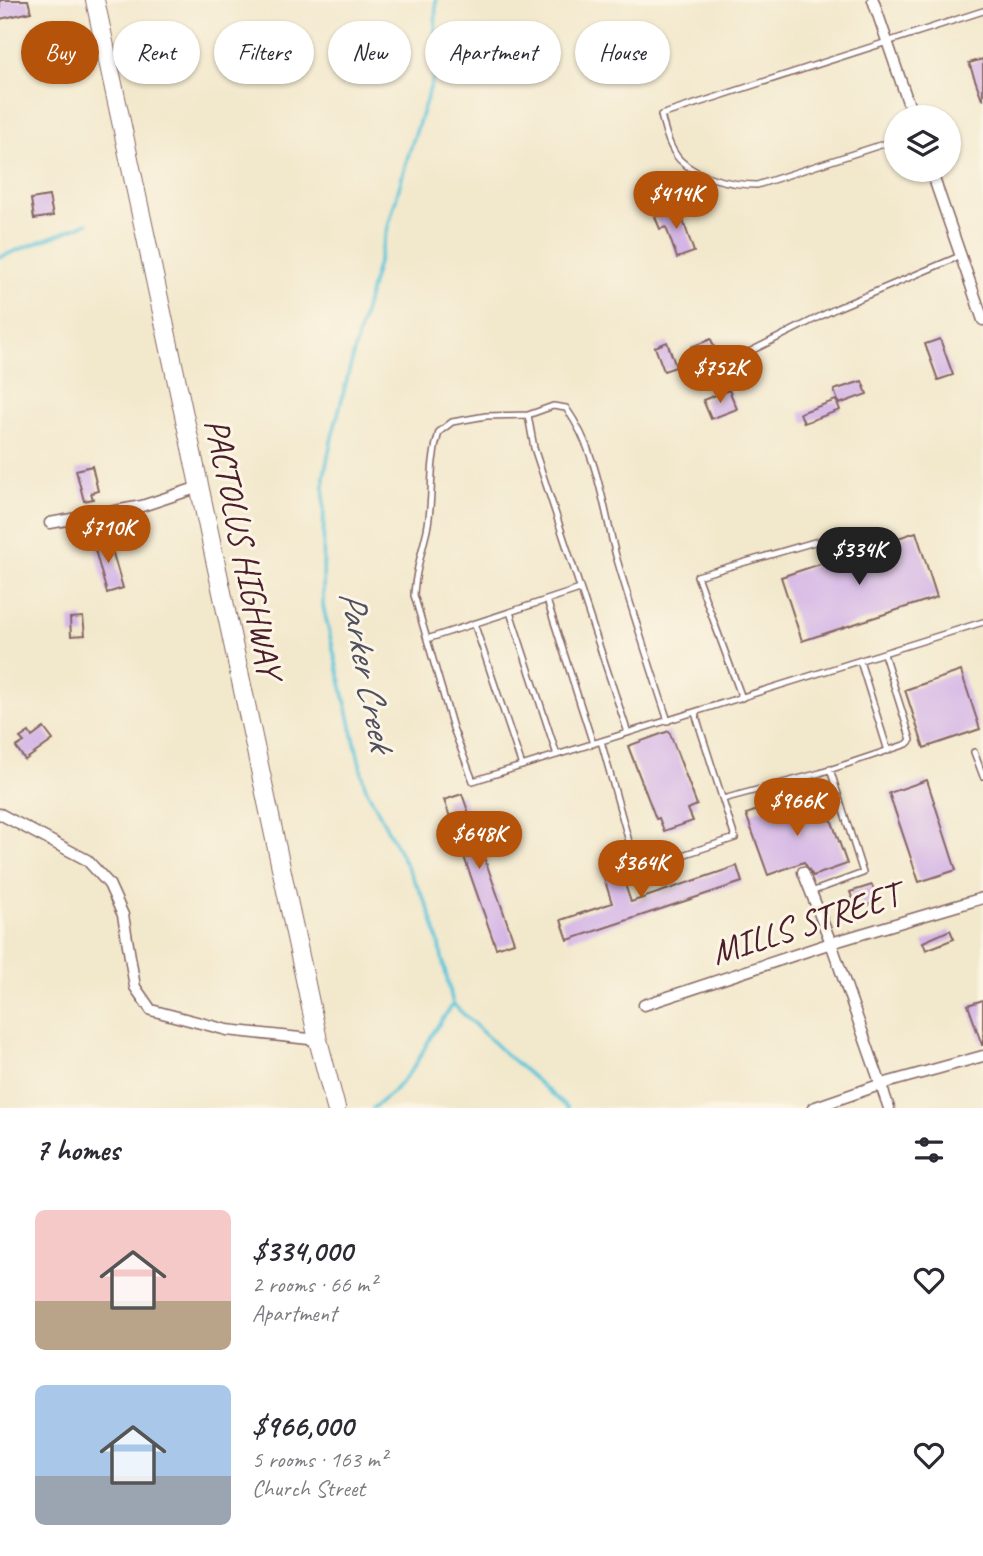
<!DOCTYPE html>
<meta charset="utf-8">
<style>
:root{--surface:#fff;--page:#f7f7f7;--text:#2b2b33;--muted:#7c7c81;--accent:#b45309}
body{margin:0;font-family:Caveat,sans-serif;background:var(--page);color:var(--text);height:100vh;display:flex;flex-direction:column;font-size:26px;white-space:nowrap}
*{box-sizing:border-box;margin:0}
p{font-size:23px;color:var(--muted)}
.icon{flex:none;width:38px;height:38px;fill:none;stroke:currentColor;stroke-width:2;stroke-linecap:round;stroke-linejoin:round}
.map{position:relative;height:1108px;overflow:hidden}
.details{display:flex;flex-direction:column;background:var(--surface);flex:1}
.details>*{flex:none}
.banner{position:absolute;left:21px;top:21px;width:942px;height:63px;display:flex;gap:14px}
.fabs{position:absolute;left:884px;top:105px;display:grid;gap:14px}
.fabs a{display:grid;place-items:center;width:77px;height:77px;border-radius:50%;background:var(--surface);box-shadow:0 2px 5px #0004;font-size:35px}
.price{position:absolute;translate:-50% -60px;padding:0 16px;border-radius:24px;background:var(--accent);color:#fff;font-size:23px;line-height:46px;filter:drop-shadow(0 2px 4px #0008)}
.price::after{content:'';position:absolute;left:50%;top:42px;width:21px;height:16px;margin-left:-10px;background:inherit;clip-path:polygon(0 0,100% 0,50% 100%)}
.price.current{background:#222;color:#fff}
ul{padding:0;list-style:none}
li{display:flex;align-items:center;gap:21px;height:175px;padding:0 35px}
li span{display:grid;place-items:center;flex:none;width:196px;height:140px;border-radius:10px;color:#555}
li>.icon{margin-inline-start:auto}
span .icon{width:84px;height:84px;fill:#fffc;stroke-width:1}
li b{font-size:30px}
h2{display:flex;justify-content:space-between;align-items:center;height:84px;padding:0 35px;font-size:30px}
.tag{padding:0 24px;border-radius:32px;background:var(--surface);box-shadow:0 2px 5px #0004;font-size:24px;line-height:63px}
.tag.current{background:var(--accent);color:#fff}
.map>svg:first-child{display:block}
</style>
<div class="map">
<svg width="983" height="1108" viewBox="0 0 983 1108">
<rect width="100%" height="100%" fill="#fcf5e5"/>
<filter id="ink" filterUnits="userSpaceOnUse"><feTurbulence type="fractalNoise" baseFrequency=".0143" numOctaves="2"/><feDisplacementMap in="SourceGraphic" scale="14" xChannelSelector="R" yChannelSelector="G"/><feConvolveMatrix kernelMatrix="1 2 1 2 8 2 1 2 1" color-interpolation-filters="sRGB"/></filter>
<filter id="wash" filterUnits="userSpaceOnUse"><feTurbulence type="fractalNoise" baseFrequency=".00686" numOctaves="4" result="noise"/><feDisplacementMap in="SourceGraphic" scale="28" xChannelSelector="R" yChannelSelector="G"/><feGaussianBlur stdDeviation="1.57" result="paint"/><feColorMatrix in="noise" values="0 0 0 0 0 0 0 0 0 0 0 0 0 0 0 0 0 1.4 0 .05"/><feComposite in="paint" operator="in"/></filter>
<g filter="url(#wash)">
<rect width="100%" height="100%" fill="#f2e8cc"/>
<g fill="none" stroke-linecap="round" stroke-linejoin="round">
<!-- stream -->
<path stroke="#5dc5da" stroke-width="3.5" d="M0 257 88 223
M453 1004 500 1049 568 1108
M373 1108 393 1092 414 1067 434 1031 453 1004 436 932 428 907 365 786 323 606 324 476 332 437 367 302 408 156 434 76 436 0"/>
</g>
<g id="blocks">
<!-- building -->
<path fill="#d4b5e6" d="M0 0H28L31 12 0 19Z
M983 59V99H982L969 63Z
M49 196 53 216 34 219 31 199Z
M678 206 694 252 677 258 666 227 660 229 655 217 663 214 662 211Z
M711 339 718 358 699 366 691 347Z
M940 339 953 375 938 380 925 344Z
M667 342 676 367 664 371 655 347Z
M862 381 867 394 839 404 834 390Z
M729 390 737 409 711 419 703 400Z
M836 400 840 410 804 423 800 413Z
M92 466 98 491 91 493 93 499 84 501 76 470Z
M916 532 937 597 802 641 781 577Z
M108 536 123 588 107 593 95 550 98 549 95 540Z
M83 617 85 635 71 636 70 618Z
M961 671 980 729 924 748 905 690Z
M44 728 53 740 25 760 16 747 24 742 20 738 29 732 32 737Z
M669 731 697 805 688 809 693 821 664 831 659 818 656 819 628 746Z
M927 780 956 870 919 882 889 793Z
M462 794 514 942 496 948 444 800Z
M817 797 825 818 830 816 847 864 813 876 804 862 768 875 746 814 769 806 772 814Z
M617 861 631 902 737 866 742 882 568 940 561 920 612 903 600 866Z
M872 885 878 901 856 909 850 892Z
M950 930 954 939 926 950 923 942Z
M983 1000V1045H982L968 1005Z"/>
</g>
</g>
<g filter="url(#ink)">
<use href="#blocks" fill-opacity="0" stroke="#856563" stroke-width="2"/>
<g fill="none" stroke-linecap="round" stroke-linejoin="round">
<defs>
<path id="lane" d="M896 140 757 185C733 185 698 178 680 160 669 148 665 130 661 115L983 11
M737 358 837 308 960 256
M528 415 534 448 628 733
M547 600 593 744
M510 612 557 755
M474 623 522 766
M427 639 580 589
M860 661 888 751
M742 698 697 576 825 539
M668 721C650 666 632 611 616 556 603 505 597 451 566 408L553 406 528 415 486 416 452 422 439 432C428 467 434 497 427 530 422 552 415 572 414 595L453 728 473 781 983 622
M601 741 633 856 642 868 735 838 695 713
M974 752 983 776
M723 799 820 773 907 744 911 740 884 654
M811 892 863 873 830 769"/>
<path id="street" d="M873 0 913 117
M931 170 983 320
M50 523 142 506 199 487
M0 814 87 860 109 884 123 915 135 987 151 1010 227 1030 318 1040
M803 872 831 943 889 1108
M644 1005 831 943 983 898
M813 1108 882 1084 983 1056"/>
<path id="primary" d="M95 0 318 1040 336 1108"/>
</defs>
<!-- lane casing -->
<use href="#lane" stroke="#856563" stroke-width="8"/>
<!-- street casing -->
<use href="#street" stroke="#856563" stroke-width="13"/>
<!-- primary casing -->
<use href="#primary" stroke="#856563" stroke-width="20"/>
<!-- lane -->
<use href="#lane" stroke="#fff" stroke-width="5"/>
<!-- street -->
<use href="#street" stroke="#fff" stroke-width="10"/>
<!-- primary -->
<use href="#primary" stroke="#fff" stroke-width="18"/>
</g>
</g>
<g text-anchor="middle" stroke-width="6" stroke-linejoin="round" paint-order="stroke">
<!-- street labels -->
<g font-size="35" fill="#4a1f2b" stroke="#fcf5e5">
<text transform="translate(244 548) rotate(78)" y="12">PACTOLUS HIGHWAY</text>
<text transform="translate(805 923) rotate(-18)" y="12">MILLS STREET</text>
</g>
<!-- water labels -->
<g font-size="37" font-style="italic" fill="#505160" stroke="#fcf5e5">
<text transform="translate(368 670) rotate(79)" y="13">Parker Creek</text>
</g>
</g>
</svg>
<div class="fabs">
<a><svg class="icon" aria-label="layers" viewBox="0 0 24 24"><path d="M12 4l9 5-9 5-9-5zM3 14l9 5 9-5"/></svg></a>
</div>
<b class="price" style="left:676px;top:231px">$414K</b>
<b class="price" style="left:720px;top:405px">$752K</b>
<b class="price" style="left:108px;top:565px">$710K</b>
<b class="price current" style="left:859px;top:587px">$334K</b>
<b class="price" style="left:797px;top:838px">$966K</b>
<b class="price" style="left:479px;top:871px">$648K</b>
<b class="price" style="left:641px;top:900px">$364K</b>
<div class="banner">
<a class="tag current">Buy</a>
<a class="tag">Rent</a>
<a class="tag">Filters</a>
<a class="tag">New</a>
<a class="tag">Apartment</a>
<a class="tag">House</a>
</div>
</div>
<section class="details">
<h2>7 homes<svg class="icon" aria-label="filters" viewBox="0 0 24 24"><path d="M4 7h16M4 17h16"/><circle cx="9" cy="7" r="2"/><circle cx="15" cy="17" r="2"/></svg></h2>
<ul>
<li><span style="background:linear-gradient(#f6c9c9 65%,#b9a48a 0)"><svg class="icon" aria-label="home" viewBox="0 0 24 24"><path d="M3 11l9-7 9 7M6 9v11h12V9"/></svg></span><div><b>$334,000</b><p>2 rooms · 66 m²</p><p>Apartment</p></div><svg class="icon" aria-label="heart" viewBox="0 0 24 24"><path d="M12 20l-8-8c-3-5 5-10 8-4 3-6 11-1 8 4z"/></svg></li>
<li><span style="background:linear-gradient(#a9c7e8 65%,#9aa5b1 0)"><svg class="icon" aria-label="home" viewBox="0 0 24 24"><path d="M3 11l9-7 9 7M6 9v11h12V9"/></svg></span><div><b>$966,000</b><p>5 rooms · 163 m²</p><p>Church Street</p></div><svg class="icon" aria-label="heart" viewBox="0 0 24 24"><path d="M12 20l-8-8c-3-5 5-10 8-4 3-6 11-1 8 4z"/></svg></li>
</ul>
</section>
